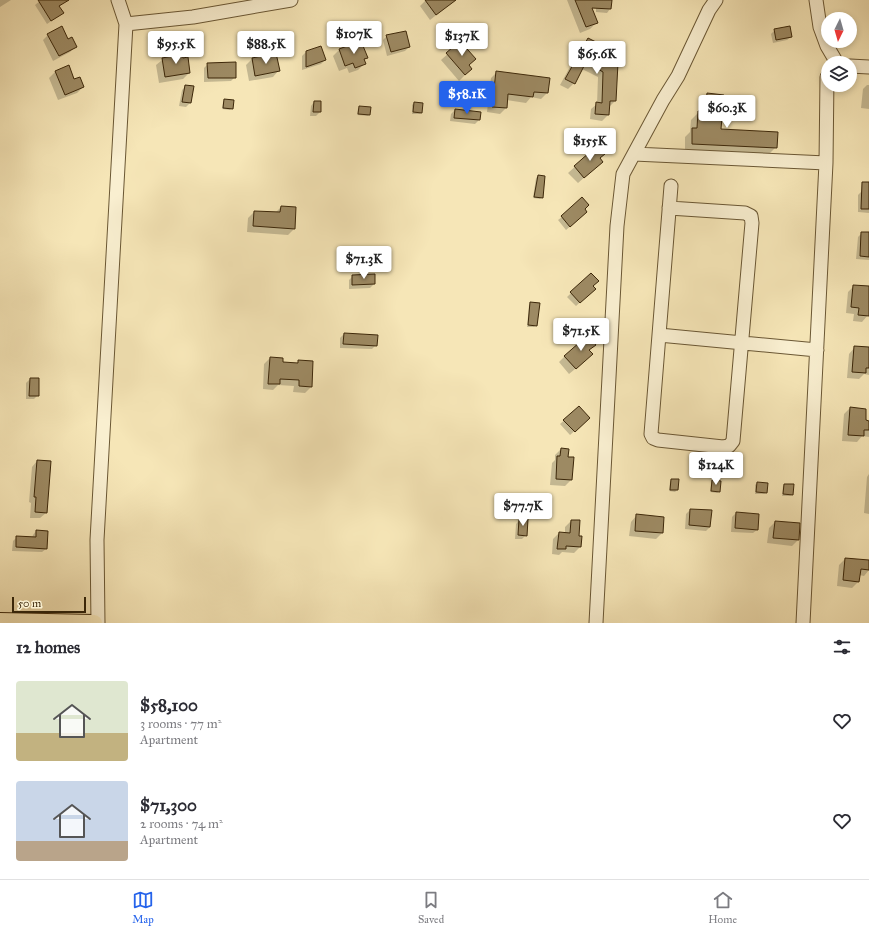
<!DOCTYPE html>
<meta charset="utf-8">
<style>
:root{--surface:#fff;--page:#f2f2f3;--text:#2b2b33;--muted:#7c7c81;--line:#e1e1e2;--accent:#2563eb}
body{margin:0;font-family:"IM FELL Great Primer",serif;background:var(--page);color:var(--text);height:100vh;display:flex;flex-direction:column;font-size:15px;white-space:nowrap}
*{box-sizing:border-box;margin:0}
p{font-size:13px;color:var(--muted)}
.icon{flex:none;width:22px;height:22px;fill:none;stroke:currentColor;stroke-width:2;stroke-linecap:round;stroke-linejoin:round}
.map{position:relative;height:623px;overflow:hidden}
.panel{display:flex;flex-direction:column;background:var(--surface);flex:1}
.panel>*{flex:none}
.needle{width:26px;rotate:185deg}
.fabs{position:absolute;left:821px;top:12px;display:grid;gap:8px}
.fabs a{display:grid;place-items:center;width:36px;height:36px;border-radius:50%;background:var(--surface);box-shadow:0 2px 6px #0003;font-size:20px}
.scale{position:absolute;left:12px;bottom:10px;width:74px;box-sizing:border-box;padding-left:4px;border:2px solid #3c2709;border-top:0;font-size:11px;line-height:14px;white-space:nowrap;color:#3c2709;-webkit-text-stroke:3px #f9efd0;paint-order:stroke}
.price{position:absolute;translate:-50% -34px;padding:0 9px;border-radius:4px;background:#fff;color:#222;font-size:13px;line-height:26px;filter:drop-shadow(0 1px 2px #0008)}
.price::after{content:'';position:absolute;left:50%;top:24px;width:12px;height:9px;margin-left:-6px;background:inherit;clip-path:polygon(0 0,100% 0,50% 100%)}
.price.current{background:var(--accent);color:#fff}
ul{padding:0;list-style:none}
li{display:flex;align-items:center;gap:12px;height:100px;padding:0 16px}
li span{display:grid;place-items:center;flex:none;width:112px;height:80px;border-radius:4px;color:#555}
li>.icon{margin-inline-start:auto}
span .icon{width:48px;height:48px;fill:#fffc;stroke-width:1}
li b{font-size:17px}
h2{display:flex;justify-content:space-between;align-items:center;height:48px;padding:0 16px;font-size:17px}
.dock{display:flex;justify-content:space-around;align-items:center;height:56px;border-top:1px solid var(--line);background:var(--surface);font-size:11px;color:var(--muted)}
.dock a{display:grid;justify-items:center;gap:2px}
.dock .current{color:var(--accent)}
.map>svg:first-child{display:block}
</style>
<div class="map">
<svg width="869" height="623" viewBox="0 0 869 623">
<rect width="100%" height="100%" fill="#f6e6b7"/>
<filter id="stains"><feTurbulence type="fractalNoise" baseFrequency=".005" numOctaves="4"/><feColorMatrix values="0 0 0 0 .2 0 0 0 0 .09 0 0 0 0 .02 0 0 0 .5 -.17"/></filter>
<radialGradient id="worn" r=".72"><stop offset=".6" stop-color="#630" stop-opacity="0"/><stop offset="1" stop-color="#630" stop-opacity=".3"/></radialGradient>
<!-- shadow -->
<path fill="#0003" d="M0 0H11L0 7Z
M41 0H61L63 3 59 7 63 13 47 24 35 5Z
M426 0H455L430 20 420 6Z
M567 0H587L597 22 590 29 580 33Z
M596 0H611L610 9 607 13 596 12Z
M775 30 791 37 787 40 773 43 771 34Z
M406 32 409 47 405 51 387 56 383 40 387 36Z
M49 34 76 46 70 52 53 61 43 40Z
M588 39 593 55 598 63 617 64 615 101 609 107 608 115 602 121 590 119 591 109 597 104 598 77 582 69 574 83 568 89 560 85 582 45Z
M460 43 468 66 471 69 459 81 441 60Z
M339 50 367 58 363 61 364 64 358 70 349 73 347 68 339 71 333 56Z
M172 52 182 59 189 73 183 79 159 83 156 65Z
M306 52 325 60 321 64 302 70V56Z
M252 59 279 70 273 77 249 81 246 65Z
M208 64 235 77 231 81 204 82V68Z
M55 72 74 80 83 87 77 93 58 100 49 78Z
M497 72 548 79 547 93 541 99 531 97 526 103 507 100 506 108 500 114 487 112 491 78Z
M867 85H869V109L861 108 863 89Z
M186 86 190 103 186 107 179 106 182 90Z
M707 94 720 130 776 147 768 155 685 151V137L690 132 691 120 699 112V102Z
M225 100 232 108 230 110 222 109 223 102Z
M314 102 320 112 316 116H310L311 106Z
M414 103 421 113 420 114H412V105Z
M360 107 369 115 368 116 357 115 358 109Z
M455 110 479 120 475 124 450 121 451 114Z
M597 147 595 168 578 183 568 173Z
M538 176 542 197 540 199 533 198 536 178Z
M862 191H869V213L858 212V195Z
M281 207 294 229 288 235 247 232 248 218 254 212 275 213Z
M584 209 582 216 566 230 558 220 562 217Z
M862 233H869V260L856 259 858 237Z
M591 274 590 293 576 306 567 297Z
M374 275V284L370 288 349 289V280L353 276Z
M854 286 869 287 868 315 862 322 853 321 854 314 846 313 848 292Z
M531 304 536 325 534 327H527L529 305Z
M344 334 376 345 372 349 340 348V338Z
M855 347 869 348V375L864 374 859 379 847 378 849 354Z
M588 350 586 360 569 374 559 362 565 356Z
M270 358 282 359 281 363 296 364 299 361 311 387 305 393 293 392 294 386 278 385 273 390 263 389 264 364Z
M30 379 38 395 34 399H26V383Z
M579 407 589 418 570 435 560 424Z
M850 408 864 421 869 422V437L862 436 857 442 842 441 844 414Z
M561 449 567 458 571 480 565 486 550 485 552 463 555 460V455Z
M37 461 46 513 40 518H30L31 503 29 502 32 467Z
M869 474V514L864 513 867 477Z
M671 480 677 490 675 492 669 491 670 482Z
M712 481 719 492 717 493 710 492 711 483Z
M757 483 766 493 764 494H755V485Z
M784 485 792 495 790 496H782L783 486Z
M690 510 710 527 706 531 685 529 686 514Z
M736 513 757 530 753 533 731 532 732 517Z
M637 515 663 518 662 533 656 539 629 536 631 522Z
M520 520 526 535 522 539H515L516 524Z
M571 521 578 537 580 547 574 553 562 552 559 555 552 554 553 539 559 533H565V527Z
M775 522 798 540 792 546 767 543 769 528Z
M36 531 46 549 42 552 12 551 13 541 17 537 32 538 33 535Z
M845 559 869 561V570L864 576 859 575V581L852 588 837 586 839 565Z"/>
<!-- building -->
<path fill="#9d8a63" stroke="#3c2709" d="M38 0H69L59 6 64 13 51 21Z
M425 0H456L436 15Z
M575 0H612L611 9 592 8 598 23 586 27Z
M62 26 68 39 72 37 77 47 59 56 47 34Z
M790 26 792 37 776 40 774 29Z
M406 31 410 47 391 52 386 35Z
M588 38 600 44 594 55 599 62 618 63 616 101H610L609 115 595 114 596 102 602 103 603 72 586 62 575 84 565 79Z
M361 41 368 58 364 59 366 64 355 68 353 63 345 66 339 49Z
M460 41 476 59 469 65 472 69 465 75 446 53Z
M321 46 326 60 306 67V51Z
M181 50 183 58 188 57 190 73 165 77 162 58 173 56 172 51Z
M276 53 280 71 255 76 252 58Z
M236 62V78H208L207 63Z
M69 65 74 79 80 77 84 87 65 95 55 71Z
M496 71 550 78 548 93 534 92 533 97 508 94 507 108 492 107Z
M185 85 194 86 191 103 182 102Z
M707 93 724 95 721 129 778 132 777 148 692 144V128H697L698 111H705Z
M224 99 234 100 233 109 223 108Z
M314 101H321V112H313Z
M414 102 423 103 422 113 413 112Z
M359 106 371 107 370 115 358 114Z
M455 109 481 112 480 120 454 118Z
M598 145 605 154 600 158 603 162 584 178 574 166Z
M538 175 545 176 543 198 534 197Z
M862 182H869V209H861Z
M582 197 589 205 585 209 587 212 570 227 561 216Z
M281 206 296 207 295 229 253 226 254 211 280 212Z
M861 232H869V257L860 256Z
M591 273 599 281 593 286 596 289 580 303 570 292Z
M375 274V284L352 285V275Z
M853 285 869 286V316L858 315 859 308 851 307Z
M530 302 540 303 537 326 528 325Z
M344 333 378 335 377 346 343 344Z
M588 335 596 345 589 350 593 354 576 369 564 356Z
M854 346 869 347V368H866V373L852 372Z
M270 357 283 358V362L298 363V360L313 361 312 387 299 386V380L280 379V384H268Z
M30 378H39V396H29Z
M579 406 590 418 575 432 563 420Z
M850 407 866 409V420L869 421V430H864V436L848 435Z
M561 448 569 449 568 457H574L572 480 556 479 557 456H560Z
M37 460 51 461 47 513 35 512 36 497H34Z
M671 479H679L678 490H670Z
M712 480 721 481 720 492 711 491Z
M757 482 768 483 767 493 756 492Z
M784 484H794L793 495 783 494Z
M690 509 712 510 710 527 689 525Z
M736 512 759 514 758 530 735 528Z
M636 514 664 517 663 533 635 531Z
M519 519H528L527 536 518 535Z
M571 520H580L579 536H582L581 547 566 546V549H557L559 532 570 533Z
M775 521 800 523 799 540 773 538Z
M36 530 48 531 47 549 16 547V536L36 537Z
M845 558 869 560V570L861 569 859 582 843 580Z"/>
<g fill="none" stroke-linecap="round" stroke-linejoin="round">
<defs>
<path id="minor" d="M816 0 820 27 827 46 837 63
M126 24 193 17 291 0
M850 66 869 67
M634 154 826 163
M669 208 745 213 751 216 752 223 733 441 729 446 723 447 658 440 653 438 651 434 671 186
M659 335 817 350
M98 623 97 540 126 24 118 0
M596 623 617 226 623 174 663 100 678 76 709 10 716 0
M803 623 826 163 827 77 828 76"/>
<path id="major" d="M0 621 94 623"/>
</defs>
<!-- minor casing -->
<use href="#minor" stroke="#6a5734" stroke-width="15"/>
<!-- major casing -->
<use href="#major" stroke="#3c2709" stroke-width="18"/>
<!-- minor -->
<use href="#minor" stroke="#f9efd0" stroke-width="13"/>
<!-- major -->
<use href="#major" stroke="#f6e6b7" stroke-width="16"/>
</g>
<rect width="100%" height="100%" filter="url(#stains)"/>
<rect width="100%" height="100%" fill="url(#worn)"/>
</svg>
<div class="fabs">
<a><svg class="needle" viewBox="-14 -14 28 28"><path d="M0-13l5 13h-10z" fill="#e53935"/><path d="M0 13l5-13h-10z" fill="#7c7c81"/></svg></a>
<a><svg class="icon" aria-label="layers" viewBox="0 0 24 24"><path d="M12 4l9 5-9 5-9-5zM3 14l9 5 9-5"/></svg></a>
</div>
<div class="scale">50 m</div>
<b class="price" style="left:354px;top:55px">$107K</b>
<b class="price" style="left:462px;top:57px">$137K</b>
<b class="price" style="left:176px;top:65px">$95.5K</b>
<b class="price" style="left:266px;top:65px">$88.5K</b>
<b class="price" style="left:597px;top:75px">$65.6K</b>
<b class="price current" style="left:467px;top:115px">$58.1K</b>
<b class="price" style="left:727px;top:129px">$60.3K</b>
<b class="price" style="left:590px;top:162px">$155K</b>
<b class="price" style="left:364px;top:280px">$71.3K</b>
<b class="price" style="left:581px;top:352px">$71.5K</b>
<b class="price" style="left:716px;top:486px">$124K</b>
<b class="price" style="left:523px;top:527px">$77.7K</b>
</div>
<section class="panel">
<h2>12 homes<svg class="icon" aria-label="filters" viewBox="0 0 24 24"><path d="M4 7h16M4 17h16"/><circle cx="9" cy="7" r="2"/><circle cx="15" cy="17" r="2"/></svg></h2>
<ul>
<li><span style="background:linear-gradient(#dfe7d0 65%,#c2b280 0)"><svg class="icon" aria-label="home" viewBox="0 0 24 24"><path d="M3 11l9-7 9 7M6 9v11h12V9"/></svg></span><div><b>$58,100</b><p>3 rooms · 77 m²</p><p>Apartment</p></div><svg class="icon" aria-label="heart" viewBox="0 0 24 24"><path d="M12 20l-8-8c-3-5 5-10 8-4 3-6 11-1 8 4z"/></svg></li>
<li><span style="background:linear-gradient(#c9d6e8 75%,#b9a48a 0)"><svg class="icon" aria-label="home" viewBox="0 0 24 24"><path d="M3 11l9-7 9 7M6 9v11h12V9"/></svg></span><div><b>$71,300</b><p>2 rooms · 74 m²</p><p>Apartment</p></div><svg class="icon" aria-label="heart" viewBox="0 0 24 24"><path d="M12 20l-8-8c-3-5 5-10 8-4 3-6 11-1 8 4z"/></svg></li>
</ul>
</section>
<nav class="dock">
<a class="current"><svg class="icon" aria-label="map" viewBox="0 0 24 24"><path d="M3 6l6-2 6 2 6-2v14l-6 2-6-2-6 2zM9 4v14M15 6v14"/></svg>Map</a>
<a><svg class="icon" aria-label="saved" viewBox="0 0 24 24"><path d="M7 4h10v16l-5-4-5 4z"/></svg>Saved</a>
<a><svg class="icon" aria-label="home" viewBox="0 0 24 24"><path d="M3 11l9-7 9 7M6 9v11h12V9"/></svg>Home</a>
</nav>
